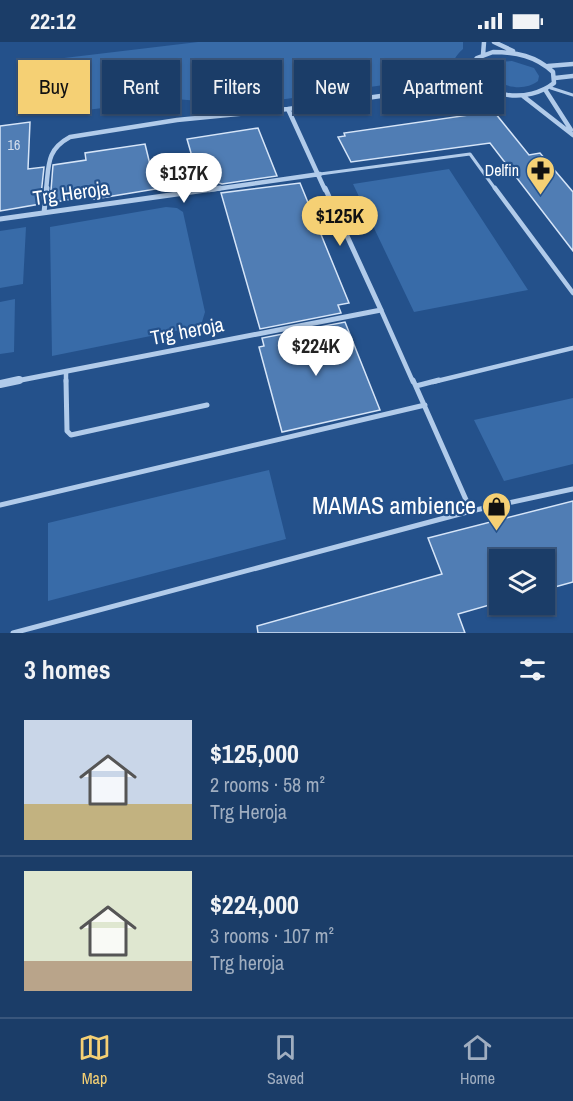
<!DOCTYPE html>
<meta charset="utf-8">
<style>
:root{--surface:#1b3d68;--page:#24446e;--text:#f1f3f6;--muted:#a0aec0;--line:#39567c;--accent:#f5d074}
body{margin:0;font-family:"Archivo Narrow",sans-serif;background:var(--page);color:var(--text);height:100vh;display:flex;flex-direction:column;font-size:22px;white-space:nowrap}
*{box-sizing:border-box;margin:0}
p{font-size:20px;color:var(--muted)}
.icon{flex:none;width:33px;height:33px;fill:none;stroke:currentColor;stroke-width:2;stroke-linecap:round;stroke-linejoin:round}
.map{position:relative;height:591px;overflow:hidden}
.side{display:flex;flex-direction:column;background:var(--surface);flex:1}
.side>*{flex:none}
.hud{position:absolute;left:18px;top:18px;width:537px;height:54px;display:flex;gap:12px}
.tools{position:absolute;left:489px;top:507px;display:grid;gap:12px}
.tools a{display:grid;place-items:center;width:66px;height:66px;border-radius:0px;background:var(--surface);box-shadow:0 2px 4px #0004,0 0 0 2px var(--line);font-size:30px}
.price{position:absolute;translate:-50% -51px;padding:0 14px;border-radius:21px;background:#fff;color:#222;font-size:20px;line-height:39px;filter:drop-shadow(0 2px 3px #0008)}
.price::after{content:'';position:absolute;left:50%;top:36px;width:18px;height:14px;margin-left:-9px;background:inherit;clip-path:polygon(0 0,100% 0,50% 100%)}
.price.on{background:var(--accent);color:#111}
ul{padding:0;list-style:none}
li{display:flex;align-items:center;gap:18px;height:150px;padding:0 24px}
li+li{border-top:2px solid var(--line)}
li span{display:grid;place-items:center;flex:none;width:168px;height:120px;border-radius:0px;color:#555}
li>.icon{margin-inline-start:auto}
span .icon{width:72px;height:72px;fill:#fffc;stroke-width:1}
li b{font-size:26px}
h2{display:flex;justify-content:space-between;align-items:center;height:72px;padding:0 24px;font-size:26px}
.chip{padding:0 21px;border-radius:0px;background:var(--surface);box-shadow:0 2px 4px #0004,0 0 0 2px var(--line);font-size:21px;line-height:54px}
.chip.on{background:var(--accent);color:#111}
.status{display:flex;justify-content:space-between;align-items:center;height:42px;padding:0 30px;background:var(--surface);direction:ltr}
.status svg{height:16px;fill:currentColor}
.tabs{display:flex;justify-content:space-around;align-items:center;height:84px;border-top:2px solid var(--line);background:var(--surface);font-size:16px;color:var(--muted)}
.tabs a{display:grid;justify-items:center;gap:3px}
.tabs .on{color:var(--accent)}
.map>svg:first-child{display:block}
</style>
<div class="status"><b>22:12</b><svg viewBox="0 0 49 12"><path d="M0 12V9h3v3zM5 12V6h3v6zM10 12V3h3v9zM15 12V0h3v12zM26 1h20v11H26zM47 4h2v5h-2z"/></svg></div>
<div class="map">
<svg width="573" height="591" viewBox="0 0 573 591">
<rect width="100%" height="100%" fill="#24518b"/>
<!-- green -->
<path fill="#386ba8" d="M198 0H463V7C447 21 457 29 433 36L244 63 176 57 54 72 39 38V19Z
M512 19 534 26 539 34 538 39C524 50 502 45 490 34L489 25 497 20Z
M449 127 528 248 414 270 353 142Z
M166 165 177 166 183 170 205 270 202 280 190 286 52 314 50 185Z
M26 185 23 242 0 246V189Z
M15 257 14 310 0 312V260Z
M573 356V422L504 439 474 378Z
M269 428 286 497 48 559V481Z"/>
<!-- building -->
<path fill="#507db4" stroke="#d6e5f8" stroke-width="1.5" d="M465 51H479L529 113 540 111 573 150V209L490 101 351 120 338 95 345 94 344 91 469 73 457 57Z
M30 80 28 127 44 125 40 162 0 169V84Z
M258 86 277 134 222 142 219 141 217 136 199 139 187 97Z
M145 102 156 147 94 157V153L50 161 53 123 86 118 85 111Z
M300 141 349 261 338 263 341 271 260 287 221 151Z
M345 280 380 368 282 390 259 305 264 304 262 296Z
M573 459V540L544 548V518H500V560L458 572 465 591H258L257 584 442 532 428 496Z"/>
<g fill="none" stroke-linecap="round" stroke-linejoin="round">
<!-- lane-far2 -->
<path stroke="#b1cbea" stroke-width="3" d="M551 46 573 53
M320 132 470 112 496 148"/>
<!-- lane-far1 -->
<path stroke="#b1cbea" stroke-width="4.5" d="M495 146 573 251
M381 268 413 340
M66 330V340
M433 340 573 306"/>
<!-- lane -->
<path stroke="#b1cbea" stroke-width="5" d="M66 338 67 389 71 393 207 363
M413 338 471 469
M416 344 439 338
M0 463 425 363
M13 591 471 469 573 447"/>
<!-- street-far2 -->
<path stroke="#b1cbea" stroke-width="4.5" d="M494 0 513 9
M493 10C516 10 536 14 553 30L554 41C529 61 482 58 470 25L477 16Z
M483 13 484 0
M548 24 573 22
M555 36 573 34
M448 43 472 34
M546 49 571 88
M523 54 573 93
M288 67 445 45 484 47
M46 148C49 123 46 108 70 95L177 78 288 67 325 148
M209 148 320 132"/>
<!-- street-far1 -->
<path stroke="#b1cbea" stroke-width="5" d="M44 170 47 146
M0 177 220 146
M11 340 381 268 325 146"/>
<!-- street -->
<path stroke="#b1cbea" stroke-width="8" d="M0 342 19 338"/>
</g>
<!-- icons -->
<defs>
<symbol id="pharmacy-pin" viewBox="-11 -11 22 30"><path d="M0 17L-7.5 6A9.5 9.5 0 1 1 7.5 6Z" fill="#f5d074" stroke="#24518b"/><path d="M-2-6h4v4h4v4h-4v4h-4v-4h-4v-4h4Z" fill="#111"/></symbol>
<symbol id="shop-pin" viewBox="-11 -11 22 30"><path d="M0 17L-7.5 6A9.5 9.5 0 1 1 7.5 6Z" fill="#f5d074" stroke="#24518b"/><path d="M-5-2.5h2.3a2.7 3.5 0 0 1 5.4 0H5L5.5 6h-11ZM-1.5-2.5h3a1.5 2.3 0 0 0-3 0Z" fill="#111"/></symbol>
</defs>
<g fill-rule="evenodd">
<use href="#pharmacy-pin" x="524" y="112" width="33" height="45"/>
<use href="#shop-pin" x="480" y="448" width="33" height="45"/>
</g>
<g text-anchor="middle" stroke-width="4.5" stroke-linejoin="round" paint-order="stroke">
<!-- far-number labels -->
<g font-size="14" fill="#d3deec">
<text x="14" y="108">16</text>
</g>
<!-- far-poi labels -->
<g font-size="16" fill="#fff" stroke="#24518b" text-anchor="end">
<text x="519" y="134">Delfin</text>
</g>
<!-- street labels -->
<g font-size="20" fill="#fff" stroke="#24518b">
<text transform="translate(71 151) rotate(-8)" y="7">Trg Heroja</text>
<text transform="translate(187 289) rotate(-11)" y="7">Trg heroja</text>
</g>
<!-- near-poi labels -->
<g font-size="24" fill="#fff" stroke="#24518b" text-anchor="end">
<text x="476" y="472">MAMAS ambience</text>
</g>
</g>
</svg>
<div class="tools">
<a><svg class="icon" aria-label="layers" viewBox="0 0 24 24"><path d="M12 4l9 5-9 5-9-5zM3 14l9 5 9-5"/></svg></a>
</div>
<b class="price" style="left:184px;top:162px">$137K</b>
<b class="price on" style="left:340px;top:205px">$125K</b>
<b class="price" style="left:316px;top:335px">$224K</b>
<div class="hud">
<a class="chip on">Buy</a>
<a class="chip">Rent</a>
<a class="chip">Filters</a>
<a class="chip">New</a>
<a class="chip">Apartment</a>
</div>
</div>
<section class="side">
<h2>3 homes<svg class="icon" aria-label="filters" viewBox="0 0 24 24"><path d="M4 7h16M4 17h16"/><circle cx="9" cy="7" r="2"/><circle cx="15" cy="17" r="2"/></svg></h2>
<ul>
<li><span style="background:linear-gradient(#c9d6e8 70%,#c2b280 0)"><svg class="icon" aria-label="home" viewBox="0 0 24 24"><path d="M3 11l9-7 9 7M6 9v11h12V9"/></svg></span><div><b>$125,000</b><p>2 rooms · 58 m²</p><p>Trg Heroja</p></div></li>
<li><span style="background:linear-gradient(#dfe7d0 75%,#b9a48a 0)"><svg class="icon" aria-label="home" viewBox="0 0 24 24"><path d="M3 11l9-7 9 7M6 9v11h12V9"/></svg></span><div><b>$224,000</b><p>3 rooms · 107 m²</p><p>Trg heroja</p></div></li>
</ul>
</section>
<nav class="tabs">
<a class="on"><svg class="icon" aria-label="map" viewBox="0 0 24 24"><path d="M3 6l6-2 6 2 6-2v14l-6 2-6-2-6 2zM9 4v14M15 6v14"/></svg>Map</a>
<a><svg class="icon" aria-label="saved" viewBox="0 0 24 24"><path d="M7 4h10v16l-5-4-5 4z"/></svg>Saved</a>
<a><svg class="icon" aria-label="home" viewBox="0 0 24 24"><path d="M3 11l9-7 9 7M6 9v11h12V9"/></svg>Home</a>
</nav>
